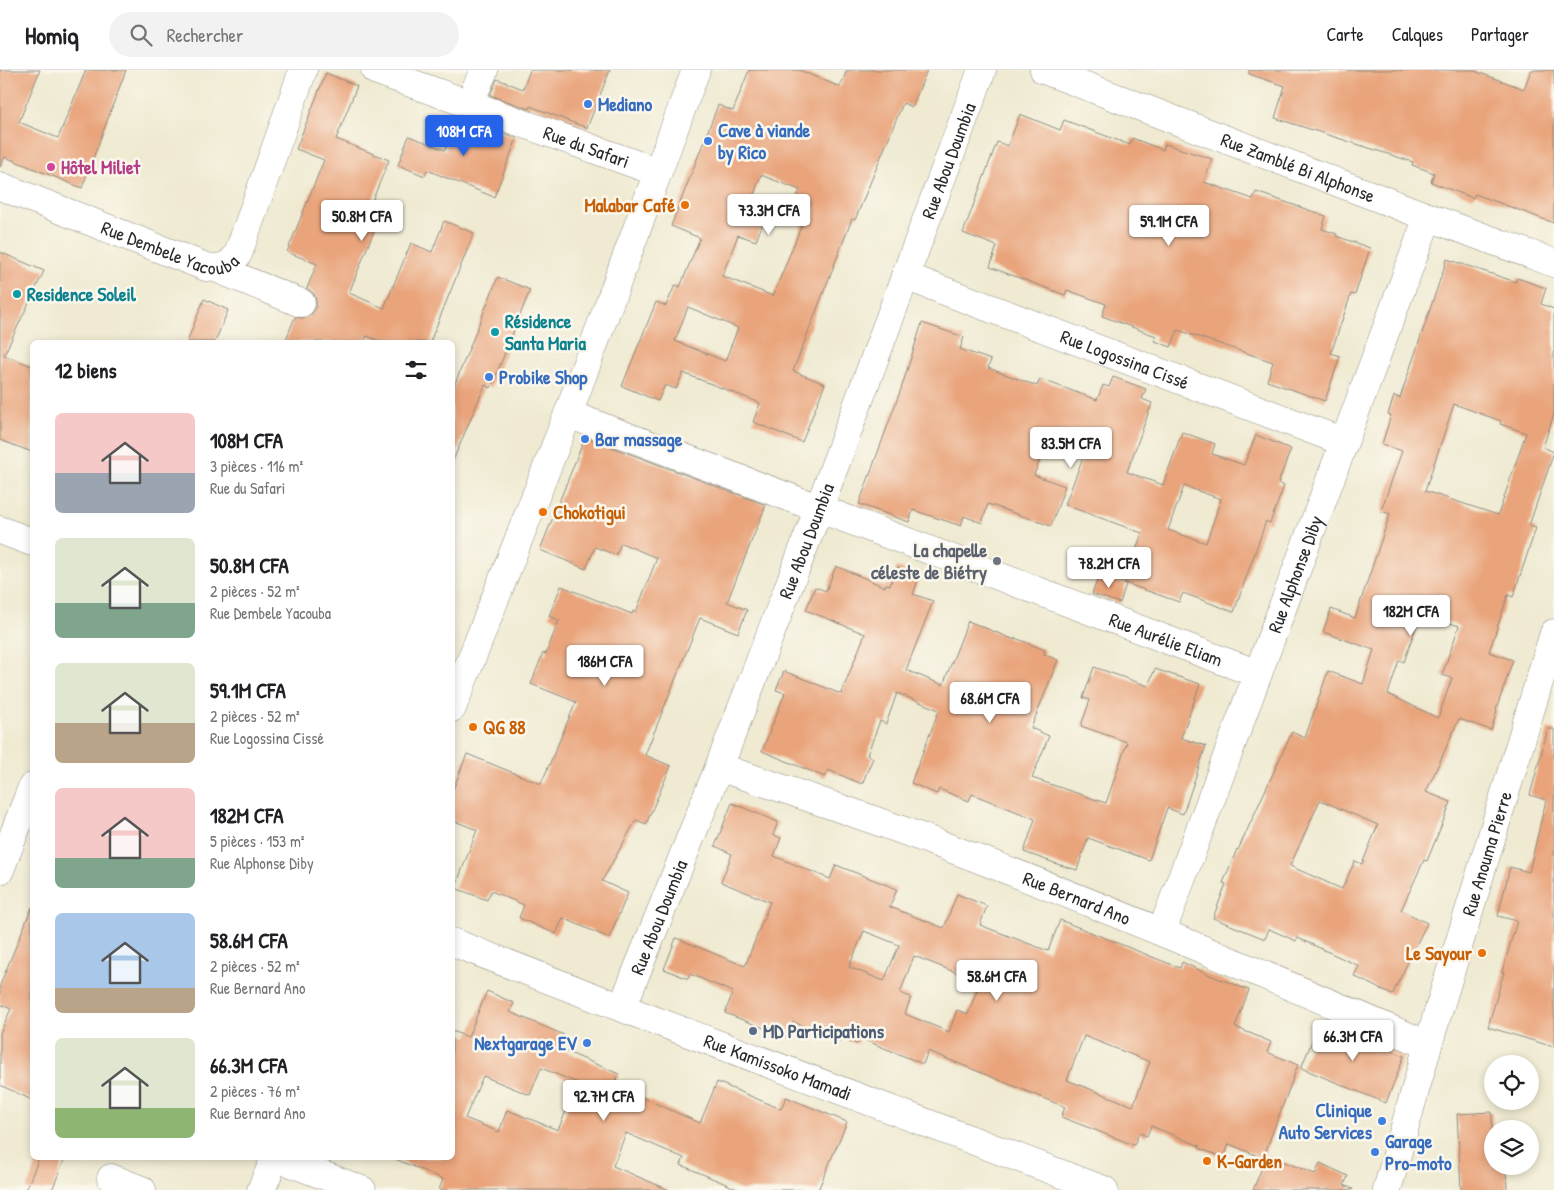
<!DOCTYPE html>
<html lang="fr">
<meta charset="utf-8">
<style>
:root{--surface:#fff;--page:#f2f2f2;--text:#202124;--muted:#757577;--line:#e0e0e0;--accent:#2563eb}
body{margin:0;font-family:"Patrick Hand",sans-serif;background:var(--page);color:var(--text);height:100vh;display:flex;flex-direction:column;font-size:19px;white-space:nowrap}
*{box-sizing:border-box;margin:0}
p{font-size:16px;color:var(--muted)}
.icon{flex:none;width:28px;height:28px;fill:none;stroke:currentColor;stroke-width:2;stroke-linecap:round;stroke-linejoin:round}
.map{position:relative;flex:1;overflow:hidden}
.details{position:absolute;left:30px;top:270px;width:425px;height:820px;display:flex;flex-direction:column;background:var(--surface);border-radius:8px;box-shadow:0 2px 8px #0003}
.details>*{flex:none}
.buttons{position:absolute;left:1484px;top:985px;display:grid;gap:10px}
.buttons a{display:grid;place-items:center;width:55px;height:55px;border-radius:50%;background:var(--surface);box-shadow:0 2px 8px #0003;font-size:25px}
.price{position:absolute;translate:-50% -42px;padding:0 11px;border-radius:5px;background:#fff;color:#222;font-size:16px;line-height:32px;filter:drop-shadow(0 1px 2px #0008)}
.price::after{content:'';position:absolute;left:50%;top:30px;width:15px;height:11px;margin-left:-8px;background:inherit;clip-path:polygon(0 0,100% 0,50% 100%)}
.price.on{background:var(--accent);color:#fff}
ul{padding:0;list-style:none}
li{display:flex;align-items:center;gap:15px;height:125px;padding:0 25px}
li span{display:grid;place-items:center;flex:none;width:140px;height:100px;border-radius:8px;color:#555}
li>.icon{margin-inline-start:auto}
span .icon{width:60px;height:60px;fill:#fffc;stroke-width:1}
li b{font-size:21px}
h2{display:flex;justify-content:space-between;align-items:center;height:60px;padding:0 25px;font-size:21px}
header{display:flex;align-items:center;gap:30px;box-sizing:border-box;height:70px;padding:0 25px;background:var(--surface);border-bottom:1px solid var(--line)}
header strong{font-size:24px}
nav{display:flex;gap:28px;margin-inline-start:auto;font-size:18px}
.search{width:350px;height:45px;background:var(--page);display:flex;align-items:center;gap:12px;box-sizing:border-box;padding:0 18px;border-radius:28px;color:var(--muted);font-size:19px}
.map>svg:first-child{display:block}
</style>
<header>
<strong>Homiq</strong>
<div class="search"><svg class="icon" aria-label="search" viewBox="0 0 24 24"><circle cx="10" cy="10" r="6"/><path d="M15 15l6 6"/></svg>Rechercher</div>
<nav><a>Carte</a><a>Calques</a><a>Partager</a></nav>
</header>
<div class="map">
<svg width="1554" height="1120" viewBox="0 0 1554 1120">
<rect width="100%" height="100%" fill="#fbf7ec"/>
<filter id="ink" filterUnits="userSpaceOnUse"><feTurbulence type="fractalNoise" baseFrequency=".02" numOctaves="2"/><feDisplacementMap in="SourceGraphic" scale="10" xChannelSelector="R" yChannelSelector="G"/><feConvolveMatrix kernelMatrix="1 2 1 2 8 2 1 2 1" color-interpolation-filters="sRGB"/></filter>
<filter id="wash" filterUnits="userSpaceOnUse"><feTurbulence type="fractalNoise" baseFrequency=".0096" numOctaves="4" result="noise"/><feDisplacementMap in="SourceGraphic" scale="20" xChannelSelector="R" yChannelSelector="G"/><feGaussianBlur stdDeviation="1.12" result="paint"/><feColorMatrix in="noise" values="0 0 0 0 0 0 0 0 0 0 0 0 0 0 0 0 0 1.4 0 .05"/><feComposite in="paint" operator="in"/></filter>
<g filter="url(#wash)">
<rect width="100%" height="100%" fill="#efead1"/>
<g id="blocks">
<!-- building -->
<path fill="#e9a47c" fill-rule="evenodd" d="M0 0H40L19 52 58 68 86 0H126L82 118 5 87 0 97Z
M530 0H610L587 58 530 36 529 39 490 25 497 9 523 19Z
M749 0H799L840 17 847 0H927L912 37 903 33 855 150 852 149 793 301 825 314 802 372 753 352 760 333 683 303 676 319 665 315 658 331 622 316 656 232 666 236 675 215 680 217 700 168 671 156 718 35 733 41ZM761 105 800 120 797 126 811 132 773 226 722 206 738 165 756 171 766 145 749 138ZM688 237 738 258 725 291 675 271Z
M1249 0H1472L1524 19 1531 0H1554V153L1475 124 1473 128 1431 112 1434 103 1412 95 1413 92 1275 48 1285 16 1249 4Z
M326 3 357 16 336 69 389 90 370 136 382 141 349 223 384 238 411 173 432 182 444 151 474 163 430 272H383L367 266 364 272H285L295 247 303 248 310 246 316 238V231L314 224 307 218 317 194 287 182 324 90 296 79Z
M1020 44 1060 60 1064 50 1130 75 1132 68 1163 80 1165 74 1212 89 1204 112 1253 129 1256 122 1326 146 1322 159 1337 164 1336 166 1370 178 1355 225 1351 224 1331 283 1340 286 1325 331 1267 311 1273 292 1178 260 1171 277 1155 271 1156 266 1102 246 1106 234 1067 220 1065 225 990 197 997 176 963 163 997 72 1008 76Z
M458 47 517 68 494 127 427 100 425 106 398 95 409 66 445 80Z
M0 182 44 201 4 285 32 296V382L0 370Z
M1447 189 1516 212 1517 208 1546 218 1541 234 1554 239V344L1543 377 1554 382 1529 456 1536 458 1513 527 1508 525 1489 582 1513 590 1496 640 1497 641 1491 660 1459 649 1426 722 1451 732 1427 791 1424 790 1401 840 1427 853 1392 925 1354 906 1359 896 1298 868 1296 871 1269 859 1265 869 1213 848 1226 814 1223 813 1237 779 1238 780 1292 662 1305 668 1328 601 1363 614 1374 580 1323 562 1331 539 1355 548 1390 444 1381 441 1402 381 1382 374 1391 345 1388 344 1394 326 1400 328ZM1454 334 1501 351 1500 354 1526 363 1498 445 1425 421ZM1421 543 1459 556 1442 605 1452 608 1438 648 1388 624 1399 590 1404 592ZM1320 730 1378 755 1362 794 1355 791 1342 819 1290 796Z
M498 207 530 220 491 318 485 315 452 393V321Z
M204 229 228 240 215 272H187Z
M922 253 964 267 960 279 991 290 988 298 1037 316 1040 309 1097 330 1103 315 1109 317 1113 307 1146 319 1142 329 1152 333 1127 402 1163 415 1182 362 1215 374 1212 384 1244 395 1256 365 1291 379 1278 413 1284 416 1270 453 1266 451 1234 542 1183 523 1179 532 1125 513 1142 463 1065 435 1086 379 1049 366 1034 405 1065 416 1051 456 988 434 982 453 964 446 961 456 913 440 909 452 859 434 901 319ZM1184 416 1221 429 1206 473 1168 460Z
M585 367 766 435 727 532 747 540 738 563 700 548 645 685 671 696 646 754 636 750 602 811 628 823 609 868 563 848 556 864 519 848 524 835 491 821 487 830 455 818 477 760 452 750V722L467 684 541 714 576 632 531 614 543 583 546 584 559 550 549 546 561 516 632 544 633 541 636 542 657 488 621 473 616 485 595 477 586 499 540 480Z
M836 496 885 517 886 514 890 515 897 497 920 506 913 524 933 531 906 600 943 615 968 551 1015 570V568L1045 580 1044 584 1058 590 1031 658 1049 666 1032 708 1106 733 1127 672 1081 656 1090 630 1083 628 1094 597 1148 616 1155 599 1200 614 1181 668 1206 676 1183 744 1167 738 1149 790 1088 768 1077 800 1060 795 1024 782 1035 749 972 724 969 731 939 719 937 724 911 713 939 640 897 623 886 654 880 651 867 685 873 688 862 714 828 700 825 707 762 681 785 623 776 620 784 601 841 624 865 564 806 540 815 517 826 521Z
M1099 505 1126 514 1120 533 1092 524Z
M1548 659H1554V977L1488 957 1504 902H1502L1517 851 1498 846 1510 797 1529 802 1546 730 1530 725Z
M732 733 778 752 773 765 781 768 774 786 830 809 836 795 897 819 890 837 944 858 957 824 987 836 980 855 1048 881 1060 850 1180 898 1182 892 1212 906 1249 920 1235 957 1271 972 1267 982 1298 995 1263 1088 1229 1074 1224 1088 1199 1078 1200 1076 1151 1056 1147 1066 1139 1063 1134 1075 1061 1047 1065 1037 928 981 923 994 860 968 857 974 841 968 840 971 793 952 787 967 725 943 733 922 690 904 688 909 664 899 676 868 745 896 770 832 721 812 732 784 715 776ZM864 861 899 875 884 911 849 897ZM914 886 980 912 968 944 957 940 949 962 905 944 911 927 900 923ZM1084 966 1150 992 1133 1036 1067 1010Z
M32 837V1030L0 1015V963L11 939 0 934V915Z
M487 921 514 933 510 942 564 965 558 978 619 1004 614 1015 700 1053 717 1012 781 1039 786 1027 847 1052 818 1120H740L681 1095 684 1088 626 1063 613 1096 669 1120H439L443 1109 393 1088H452V961L468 967ZM541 998 578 1013 558 1060 507 1040 499 1062 465 1048 483 1006 530 1025Z
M1320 952 1404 986 1386 1033 1301 998Z
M1492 1042V1096H1506L1507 1120H1461L1457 1044Z
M1267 1085 1315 1104 1320 1093 1348 1106 1344 1115 1353 1119 1352 1120H1253Z
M39 1088H65L52 1120H26Z"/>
</g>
</g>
<g filter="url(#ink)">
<use href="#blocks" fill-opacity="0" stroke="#8d8a7e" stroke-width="1"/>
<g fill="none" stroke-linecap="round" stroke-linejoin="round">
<defs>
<g id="minor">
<path id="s1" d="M375 0 657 102"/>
<path id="s2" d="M1044 0 1428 147 1554 193"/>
<path d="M469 34 484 0"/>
<path id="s3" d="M0 116 206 197C222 199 229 197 238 184L303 0"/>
<path d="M218 199 301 233"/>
<path id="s4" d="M905 206 1344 372"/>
<path id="s5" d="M568 344 1258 604"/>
<path d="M0 460 32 472"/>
<path d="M452 638 568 344 696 0"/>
<path id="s6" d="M719 697C795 723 872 748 947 777 1109 838 1269 907 1428 975"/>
<path d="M0 800 32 717"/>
<path id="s7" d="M1162 861 1428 147"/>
<path id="s8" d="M452 872 622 938 1104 1120"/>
<path id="s9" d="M622 938 719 697 819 438 982 0"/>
<path d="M278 1088 362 1120"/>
<path d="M111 1108 142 1120"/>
<path d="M261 1120 275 1088"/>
<path id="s10" d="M1387 1120 1428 975 1554 563"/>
</g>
</defs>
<!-- minor casing -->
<use href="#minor" stroke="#8d8a7e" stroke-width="29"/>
<!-- minor -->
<use href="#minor" stroke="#fff" stroke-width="28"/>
</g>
</g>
<!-- markers -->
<g fill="#3f7fe0" stroke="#fbf7ec" stroke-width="2">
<circle cx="588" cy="34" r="5"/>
<circle cx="708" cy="71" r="5"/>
<circle cx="489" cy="307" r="5"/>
<circle cx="585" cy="369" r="5"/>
<circle cx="587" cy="973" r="5"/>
<circle cx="1382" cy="1051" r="5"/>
<circle cx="1375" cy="1082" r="5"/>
</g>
<circle fill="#d1479c" stroke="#fbf7ec" stroke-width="2" cx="51" cy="97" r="5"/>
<g fill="#e8710a" stroke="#fbf7ec" stroke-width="2">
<circle cx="685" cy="135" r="5"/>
<circle cx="543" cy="442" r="5"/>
<circle cx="473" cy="657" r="5"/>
<circle cx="1482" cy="883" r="5"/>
<circle cx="1207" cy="1091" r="5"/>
</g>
<g fill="#0f9aa8" stroke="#fbf7ec" stroke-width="2">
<circle cx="17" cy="224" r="5"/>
<circle cx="495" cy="262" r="5"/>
</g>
<circle fill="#6b7280" stroke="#fbf7ec" stroke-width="2" cx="997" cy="491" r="5"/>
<circle fill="#5c6f8a" stroke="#fbf7ec" stroke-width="2" cx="753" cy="961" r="5"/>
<g text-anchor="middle" stroke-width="5" stroke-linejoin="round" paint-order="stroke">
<!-- shop labels -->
<g font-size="19" font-weight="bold" fill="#366cbe" stroke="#fbf7ec" text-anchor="start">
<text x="598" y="41">Mediano</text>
<text x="718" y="67">Cave à viande<tspan x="718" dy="22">by Rico</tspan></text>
<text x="499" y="314">Probike Shop</text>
<text x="595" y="376">Bar massage</text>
<text x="577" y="980" text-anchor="end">Nextgarage EV</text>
<text x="1372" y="1047" text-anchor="end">Clinique<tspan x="1372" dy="22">Auto Services</tspan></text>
<text x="1385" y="1078">Garage<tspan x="1385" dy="22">Pro-moto</tspan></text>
</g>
<!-- street labels -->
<g font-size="19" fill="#2b2b2b" stroke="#fbf7ec">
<text dy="7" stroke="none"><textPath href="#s1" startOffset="225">Rue du Safari</textPath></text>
<text dy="7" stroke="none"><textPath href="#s9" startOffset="908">Rue Abou Doumbia</textPath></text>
<text dy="7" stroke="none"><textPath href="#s2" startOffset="272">Rue Zamblé Bi Alphonse</textPath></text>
<text dy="7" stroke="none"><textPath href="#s3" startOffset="182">Rue Dembele Yacouba</textPath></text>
<text dy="7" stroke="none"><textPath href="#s4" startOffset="235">Rue Logossina Cissé</textPath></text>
<text dy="7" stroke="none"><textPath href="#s9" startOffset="502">Rue Abou Doumbia</textPath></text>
<text dy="7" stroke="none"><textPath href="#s7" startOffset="381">Rue Alphonse Diby</textPath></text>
<text dy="7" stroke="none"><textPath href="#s5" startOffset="639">Rue Aurélie Eliam</textPath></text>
<text dy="7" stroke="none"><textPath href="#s10" startOffset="351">Rue Anouma Pierre</textPath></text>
<text dy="7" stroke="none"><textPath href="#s6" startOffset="381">Rue Bernard Ano</textPath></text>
<text dy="7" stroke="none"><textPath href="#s9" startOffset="98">Rue Abou Doumbia</textPath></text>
<text dy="7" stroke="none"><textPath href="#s8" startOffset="349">Rue Kamissoko Mamadi</textPath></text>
</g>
<!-- hotel labels -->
<g font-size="19" font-weight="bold" fill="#b23c85" stroke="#fbf7ec" text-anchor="start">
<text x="61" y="104">Hôtel Miliet</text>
</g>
<!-- food labels -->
<g font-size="19" font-weight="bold" fill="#c56008" stroke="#fbf7ec" text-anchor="start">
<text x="675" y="142" text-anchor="end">Malabar Café</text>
<text x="553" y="449">Chokotigui</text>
<text x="483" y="664">QG 88</text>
<text x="1472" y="890" text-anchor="end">Le Sayour</text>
<text x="1217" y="1098">K-Garden</text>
</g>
<!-- culture labels -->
<g font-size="19" font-weight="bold" fill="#0d838f" stroke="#fbf7ec" text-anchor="start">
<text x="27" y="231">Residence Soleil</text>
<text x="505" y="258">Résidence<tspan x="505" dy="22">Santa Maria</tspan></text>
</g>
<!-- worship labels -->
<g font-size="19" font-weight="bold" fill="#5b616d" stroke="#fbf7ec" text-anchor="end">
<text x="987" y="487">La chapelle<tspan x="987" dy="22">céleste de Biétry</tspan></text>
</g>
<!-- service labels -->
<g font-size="19" font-weight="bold" fill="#4e5e75" stroke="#fbf7ec" text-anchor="start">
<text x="763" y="968">MD Participations</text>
</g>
</g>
</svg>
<div class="buttons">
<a><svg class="icon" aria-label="locate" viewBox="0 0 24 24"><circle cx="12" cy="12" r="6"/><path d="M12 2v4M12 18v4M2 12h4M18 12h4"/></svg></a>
<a><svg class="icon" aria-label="layers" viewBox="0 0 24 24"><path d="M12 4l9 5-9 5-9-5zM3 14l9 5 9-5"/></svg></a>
</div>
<b class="price on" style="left:464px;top:87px">108M CFA</b>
<b class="price" style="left:769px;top:166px">73.3M CFA</b>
<b class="price" style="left:362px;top:172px">50.8M CFA</b>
<b class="price" style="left:1169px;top:177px">59.1M CFA</b>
<b class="price" style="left:1071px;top:399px">83.5M CFA</b>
<b class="price" style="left:1109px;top:519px">78.2M CFA</b>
<b class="price" style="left:1411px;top:567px">182M CFA</b>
<b class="price" style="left:605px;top:617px">186M CFA</b>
<b class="price" style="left:990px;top:654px">68.6M CFA</b>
<b class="price" style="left:997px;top:932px">58.6M CFA</b>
<b class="price" style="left:1353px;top:992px">66.3M CFA</b>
<b class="price" style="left:604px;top:1052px">92.7M CFA</b>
<section class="details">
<h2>12 biens<svg class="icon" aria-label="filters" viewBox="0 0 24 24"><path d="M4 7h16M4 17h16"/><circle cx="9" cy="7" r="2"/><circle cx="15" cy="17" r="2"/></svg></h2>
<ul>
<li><span style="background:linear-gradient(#f6c9c9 60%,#9aa5b1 0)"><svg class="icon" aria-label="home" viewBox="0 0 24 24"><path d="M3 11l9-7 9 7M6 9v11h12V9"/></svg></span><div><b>108M CFA</b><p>3 pièces · 116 m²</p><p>Rue du Safari</p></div></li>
<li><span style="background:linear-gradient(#dfe7d0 65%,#7fa58c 0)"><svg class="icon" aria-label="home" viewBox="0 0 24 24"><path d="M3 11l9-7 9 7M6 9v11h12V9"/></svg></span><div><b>50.8M CFA</b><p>2 pièces · 52 m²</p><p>Rue Dembele Yacouba</p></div></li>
<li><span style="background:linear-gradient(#dfe7d0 60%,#b9a48a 0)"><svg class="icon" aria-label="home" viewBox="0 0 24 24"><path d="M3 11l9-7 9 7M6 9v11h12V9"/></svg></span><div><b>59.1M CFA</b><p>2 pièces · 52 m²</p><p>Rue Logossina Cissé</p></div></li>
<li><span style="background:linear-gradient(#f6c9c9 70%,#7fa58c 0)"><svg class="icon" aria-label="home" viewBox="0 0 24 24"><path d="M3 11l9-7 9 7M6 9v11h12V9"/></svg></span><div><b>182M CFA</b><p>5 pièces · 153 m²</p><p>Rue Alphonse Diby</p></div></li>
<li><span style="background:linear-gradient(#a9c7e8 75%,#b9a48a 0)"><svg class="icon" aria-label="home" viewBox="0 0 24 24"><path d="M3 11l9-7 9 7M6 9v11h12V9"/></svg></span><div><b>58.6M CFA</b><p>2 pièces · 52 m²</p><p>Rue Bernard Ano</p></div></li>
<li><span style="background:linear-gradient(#dfe7d0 70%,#8fb573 0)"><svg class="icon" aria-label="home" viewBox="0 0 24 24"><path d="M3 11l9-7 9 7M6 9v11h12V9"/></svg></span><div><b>66.3M CFA</b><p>2 pièces · 76 m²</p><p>Rue Bernard Ano</p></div></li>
</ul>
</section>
</div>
